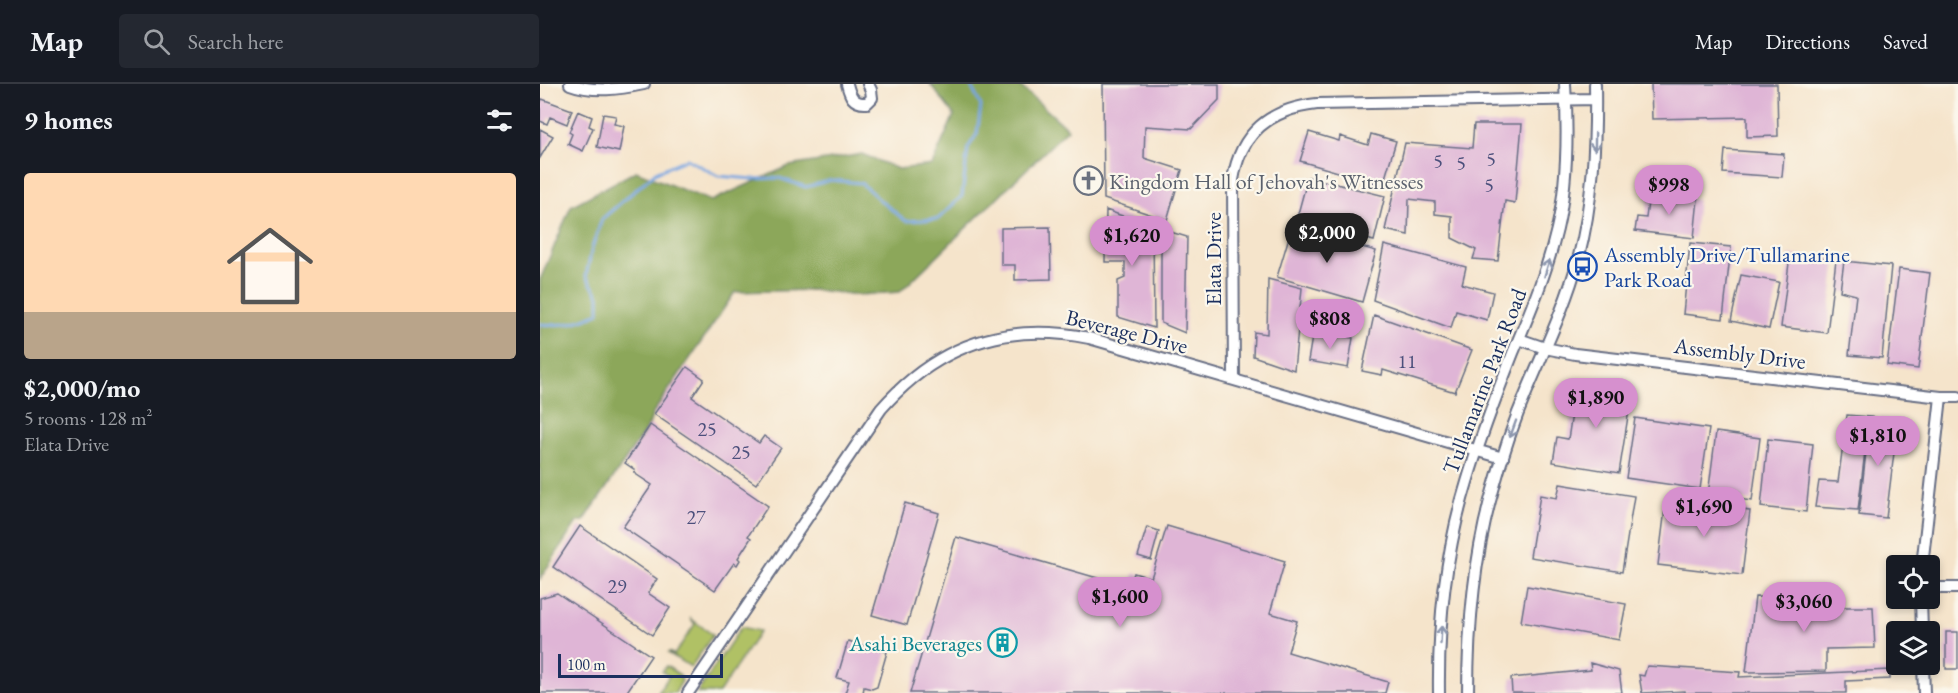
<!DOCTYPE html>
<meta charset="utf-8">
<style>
:root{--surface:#171b24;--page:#242831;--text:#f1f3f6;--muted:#9ea1a6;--line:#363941;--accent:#d690ce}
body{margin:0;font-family:"EB Garamond",serif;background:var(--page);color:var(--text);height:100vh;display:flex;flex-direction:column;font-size:22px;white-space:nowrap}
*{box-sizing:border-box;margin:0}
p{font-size:20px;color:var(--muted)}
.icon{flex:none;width:33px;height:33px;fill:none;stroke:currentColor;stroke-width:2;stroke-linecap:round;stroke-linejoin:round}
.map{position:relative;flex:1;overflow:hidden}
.drawer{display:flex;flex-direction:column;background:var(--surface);width:540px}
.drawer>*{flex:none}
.buttons{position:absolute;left:1346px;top:471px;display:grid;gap:12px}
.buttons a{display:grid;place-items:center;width:54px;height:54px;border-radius:6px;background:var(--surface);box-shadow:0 3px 9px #0003;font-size:30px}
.scale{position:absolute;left:18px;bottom:15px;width:165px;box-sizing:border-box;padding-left:6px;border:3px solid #1b2f5e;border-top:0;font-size:16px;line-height:21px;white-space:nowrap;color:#1b2f5e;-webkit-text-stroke:4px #fbf7ec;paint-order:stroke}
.price{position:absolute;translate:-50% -51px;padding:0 14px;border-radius:21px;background:var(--accent);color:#111;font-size:20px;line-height:39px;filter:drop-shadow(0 2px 3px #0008)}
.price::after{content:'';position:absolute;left:50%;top:36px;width:18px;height:14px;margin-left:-9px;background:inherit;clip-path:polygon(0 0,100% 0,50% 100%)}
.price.on{background:#222;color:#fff}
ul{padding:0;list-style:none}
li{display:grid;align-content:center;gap:12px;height:318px;padding:0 24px}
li+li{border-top:2px solid var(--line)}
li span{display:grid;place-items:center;height:186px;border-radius:6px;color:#555}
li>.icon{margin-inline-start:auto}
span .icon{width:108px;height:108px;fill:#fffc;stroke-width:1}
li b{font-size:26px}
h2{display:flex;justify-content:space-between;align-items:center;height:72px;padding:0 24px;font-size:26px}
header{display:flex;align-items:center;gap:36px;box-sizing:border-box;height:84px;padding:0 30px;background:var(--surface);border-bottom:2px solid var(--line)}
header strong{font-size:28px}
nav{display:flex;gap:33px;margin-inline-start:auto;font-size:21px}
.search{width:420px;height:54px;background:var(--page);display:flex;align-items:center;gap:15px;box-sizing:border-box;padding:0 21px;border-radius:6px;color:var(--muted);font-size:22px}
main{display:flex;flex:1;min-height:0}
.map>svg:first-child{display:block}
</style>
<header>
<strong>Map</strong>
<div class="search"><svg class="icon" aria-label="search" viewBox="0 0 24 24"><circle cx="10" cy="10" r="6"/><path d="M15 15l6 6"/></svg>Search here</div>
<nav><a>Map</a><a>Directions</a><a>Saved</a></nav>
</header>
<main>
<section class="drawer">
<h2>9 homes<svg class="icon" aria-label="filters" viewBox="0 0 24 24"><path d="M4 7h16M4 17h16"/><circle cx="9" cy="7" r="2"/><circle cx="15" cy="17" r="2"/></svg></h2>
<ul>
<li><span style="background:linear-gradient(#ffd9b3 75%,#b9a48a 0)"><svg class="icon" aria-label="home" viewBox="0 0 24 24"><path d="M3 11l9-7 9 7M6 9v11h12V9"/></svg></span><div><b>$2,000/mo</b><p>5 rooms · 128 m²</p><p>Elata Drive</p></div></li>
</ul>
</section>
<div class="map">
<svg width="1418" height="609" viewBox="0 0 1418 609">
<rect width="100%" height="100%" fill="#fbf7ec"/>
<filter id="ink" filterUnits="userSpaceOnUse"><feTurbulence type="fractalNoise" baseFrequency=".0167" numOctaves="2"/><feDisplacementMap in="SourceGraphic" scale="12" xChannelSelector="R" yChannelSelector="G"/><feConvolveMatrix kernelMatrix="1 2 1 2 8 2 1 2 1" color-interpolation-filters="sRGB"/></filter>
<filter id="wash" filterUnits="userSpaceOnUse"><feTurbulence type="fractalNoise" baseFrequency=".008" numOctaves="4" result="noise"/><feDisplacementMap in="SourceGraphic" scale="24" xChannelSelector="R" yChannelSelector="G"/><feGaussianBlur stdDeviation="1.35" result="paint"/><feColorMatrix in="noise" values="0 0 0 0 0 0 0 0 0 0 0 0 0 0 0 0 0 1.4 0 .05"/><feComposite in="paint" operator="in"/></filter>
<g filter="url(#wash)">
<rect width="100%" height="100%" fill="#f5e4cb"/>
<!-- green -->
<path fill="#b0c165" stroke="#667862" stroke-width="1.5" d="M150 534 173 551 151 583 128 569 129 568 134 571 155 540Z
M201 543 220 547 179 609H157Z
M126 582 140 591 142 597 135 609H118L129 592 122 588Z"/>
<!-- forest -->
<path fill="#8ca75a" stroke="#546b5c" stroke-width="1.5" d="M390 0H478L528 45 360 208 319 211 275 206 195 208 113 329 109 341 44 437 37 438 0 495V196L31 122 96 87 171 117 249 82 322 70 358 85 392 81 414 31Z"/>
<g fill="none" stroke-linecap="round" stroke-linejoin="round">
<!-- stream -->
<path stroke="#77a6e1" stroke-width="3" d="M0 240C25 242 36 239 59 229V212L46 192 52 164 62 135 116 88 147 75 178 92 213 95 239 94 266 103 291 96 321 99 342 118 366 137 398 135 422 112 428 64 437 50 441 22 430 0"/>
</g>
<g id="blocks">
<!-- building -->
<path fill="#dfb5d6" d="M563 0H679V16L651 45 605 42 604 74 642 86 627 136 564 115Z
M1111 0H1237L1238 52 1207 53V33L1112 35Z
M2 15 32 26 27 40 10 33 7 40 0 37V20Z
M38 27 52 33 49 42 53 44 43 67 28 60 32 50 29 48Z
M63 30 76 32 74 40 84 42 79 68 57 63Z
M934 40H982L975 119 965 117 958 177 933 175 936 166 912 154V132L895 130V118L869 115 868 151 845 146 865 59 932 64Z
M0 45 13 52 0 74Z
M769 48 799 57 800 52 828 61 831 50 856 57 843 101 760 77Z
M1185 66 1244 70 1242 93 1183 89Z
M768 93 845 112 834 157 756 137Z
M1109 110 1158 115 1154 154 1095 147 1097 133 1106 134Z
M566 126 613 143 614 244 578 233V197L585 194V178H565Z
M510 143 511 195 475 196V181H461V144Z
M752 143 836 167 822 218 737 193Z
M621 145 647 153 645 249 621 239Z
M1150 159 1191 163 1183 235 1143 230Z
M844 161 926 183 922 200 953 208 947 236 916 227 911 244 833 216Z
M1250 171 1296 176 1287 249 1241 243Z
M1304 177 1351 182 1342 274 1309 271 1316 211 1300 207Z
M1359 185 1390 189 1378 285 1347 281Z
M1201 191 1239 198 1229 245 1191 237Z
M728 195 762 204 754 286 713 272 714 248 727 250Z
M834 231 932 266 915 308 843 286 842 291 822 287Z
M773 247 813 254 808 284 768 277Z
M147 283 164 295 152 313 219 359 224 352 241 364 216 400 114 330Z
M1037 298 1092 307 1079 389 1013 378 1017 353 1028 355Z
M1307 331 1329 333 1318 426 1275 423 1279 397 1298 398Z
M1330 333 1358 336 1346 434 1319 431Z
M1095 334 1169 345 1160 405 1086 394Z
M110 341 228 422 208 452 211 454 198 474 200 476 197 481 194 479 175 506 83 443 112 401 94 389 95 386 85 379Z
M1176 348 1220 354 1212 417 1168 411Z
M1228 355 1273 360 1266 428 1221 423Z
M1020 400 1094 412 1082 488 990 473 1000 411 1017 414Z
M1126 417 1210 427 1202 491 1118 481Z
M365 419 399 429 367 541 332 531Z
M40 442 117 495 108 509 130 524 112 551 13 483Z
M627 442 745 477 730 529 757 537 748 568 848 598 845 609H370L416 453 561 495 556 510 585 518 594 489 611 494Z
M607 443 619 447 611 476 598 472Z
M987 502 1086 520 1079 556 981 538Z
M17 509 111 572 86 609H0V514Z
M1215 513 1284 514V523H1333L1335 564 1286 565V587L1206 588Z
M1406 548H1418V585H1406Z
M308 557 347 568 337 603 332 605 324 603 323 609H305L309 597 297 594Z
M1050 579 1079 587 1082 609H972L971 594 1051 586Z
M1107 582 1200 588 1199 593 1350 586V595L1306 597V609H1145V607L1102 609 1099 591 1104 592Z"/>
</g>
</g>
<g filter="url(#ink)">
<use href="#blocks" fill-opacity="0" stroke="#676e84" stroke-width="1.5"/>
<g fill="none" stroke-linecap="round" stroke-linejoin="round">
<defs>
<path id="minor" d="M30 0C54 9 80 5 104 0
M307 0C310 12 313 20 327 19L332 14 331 6 328 0
M979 255 1005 264 1035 270 1401 313H1418
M694 296 693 96C700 49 730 25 777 20L1055 15
M1382 482 1401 313
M1389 504H1418
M1381 514 1382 548
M1383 580 1384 609
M148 609 341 325C397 261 466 237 549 254L963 374
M899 609C898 538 906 466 927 398 940 354 956 312 973 269 990 228 1007 188 1017 145 1028 98 1028 48 1025 0
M928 609C928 541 934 472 953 406 962 373 973 339 987 307 1005 264 1026 221 1038 176 1053 118 1056 60 1055 0"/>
</defs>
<!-- minor casing -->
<use href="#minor" stroke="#676e84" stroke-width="14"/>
<!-- minor -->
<use href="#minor" stroke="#fff" stroke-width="10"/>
</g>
<!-- one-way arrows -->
<defs><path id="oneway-shaft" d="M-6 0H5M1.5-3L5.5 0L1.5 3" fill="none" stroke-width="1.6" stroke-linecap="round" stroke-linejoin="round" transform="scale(1.5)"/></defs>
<g stroke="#8d97ae">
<use href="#oneway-shaft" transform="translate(1055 58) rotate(91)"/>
<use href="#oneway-shaft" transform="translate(1007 184) rotate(-73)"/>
<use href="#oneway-shaft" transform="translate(973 345) rotate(110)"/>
<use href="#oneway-shaft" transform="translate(901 551) rotate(-87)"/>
</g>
</g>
<!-- icons -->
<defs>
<symbol id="church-ring" viewBox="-11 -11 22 22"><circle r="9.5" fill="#fbf7ec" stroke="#6b7280" stroke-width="1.5"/><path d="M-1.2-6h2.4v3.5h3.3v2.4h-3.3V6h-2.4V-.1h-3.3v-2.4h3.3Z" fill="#6b7280"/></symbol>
<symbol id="bus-ring" viewBox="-11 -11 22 22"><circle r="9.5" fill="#fbf7ec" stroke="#1a4fb4" stroke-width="1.5"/><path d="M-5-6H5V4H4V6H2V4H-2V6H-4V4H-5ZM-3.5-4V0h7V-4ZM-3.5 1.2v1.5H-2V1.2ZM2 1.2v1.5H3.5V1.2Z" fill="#1a4fb4"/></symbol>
<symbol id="building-ring" viewBox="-11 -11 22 22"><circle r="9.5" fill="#fbf7ec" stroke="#0f9aa8" stroke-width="1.5"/><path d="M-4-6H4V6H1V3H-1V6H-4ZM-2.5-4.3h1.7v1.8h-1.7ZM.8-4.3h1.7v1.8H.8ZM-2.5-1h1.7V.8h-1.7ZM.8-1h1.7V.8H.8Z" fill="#0f9aa8"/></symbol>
</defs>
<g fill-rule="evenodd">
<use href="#church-ring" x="532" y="80" width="33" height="33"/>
<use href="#bus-ring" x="1026" y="166" width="33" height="33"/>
<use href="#building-ring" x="446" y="542" width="33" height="33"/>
</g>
<g text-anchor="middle" stroke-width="4.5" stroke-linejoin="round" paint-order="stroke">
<!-- number labels -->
<g font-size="20" fill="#4c507c">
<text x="951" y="82">5</text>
<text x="898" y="84">5</text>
<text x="921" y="86">5</text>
<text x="949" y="108">5</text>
<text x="867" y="284">11</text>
<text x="167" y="352">25</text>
<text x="201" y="375">25</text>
<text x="156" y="440">27</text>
<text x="77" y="509">29</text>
</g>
<!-- worship labels -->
<g font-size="22" fill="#5b616d" stroke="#fbf7ec" text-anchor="start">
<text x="569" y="105">Kingdom Hall of Jehovah's Witnesses</text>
</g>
<!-- transit labels -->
<g font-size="22" fill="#164399" stroke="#fbf7ec" text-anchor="start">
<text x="1064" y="178">Assembly Drive/Tullamarine<tspan x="1064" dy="25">Park Road</tspan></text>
</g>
<!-- street labels -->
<g font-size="22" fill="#1b2f5e" stroke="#fbf7ec">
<text transform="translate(673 175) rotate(-90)" y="8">Elata Drive</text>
<text transform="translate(587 247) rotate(14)" y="8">Beverage Drive</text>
<text transform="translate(1200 269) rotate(7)" y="8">Assembly Drive</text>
<text transform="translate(944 297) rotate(-69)" y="8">Tullamarine Park Road</text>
</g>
<!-- culture labels -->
<g font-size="22" fill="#0d838f" stroke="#fbf7ec" text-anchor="end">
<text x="442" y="567">Asahi Beverages</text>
</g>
</g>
</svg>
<div class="buttons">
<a><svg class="icon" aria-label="locate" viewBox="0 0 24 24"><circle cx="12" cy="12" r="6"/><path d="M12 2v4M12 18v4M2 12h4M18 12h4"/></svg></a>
<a><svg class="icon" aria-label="layers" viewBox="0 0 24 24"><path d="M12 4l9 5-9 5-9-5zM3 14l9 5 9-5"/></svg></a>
</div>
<div class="scale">100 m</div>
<b class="price" style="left:1129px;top:132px">$998</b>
<b class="price on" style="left:787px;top:180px">$2,000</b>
<b class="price" style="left:592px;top:183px">$1,620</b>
<b class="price" style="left:790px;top:266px">$808</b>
<b class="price" style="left:1056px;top:345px">$1,890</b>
<b class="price" style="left:1338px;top:383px">$1,810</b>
<b class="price" style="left:1164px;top:454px">$1,690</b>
<b class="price" style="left:580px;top:544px">$1,600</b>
<b class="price" style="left:1264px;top:549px">$3,060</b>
</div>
</main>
